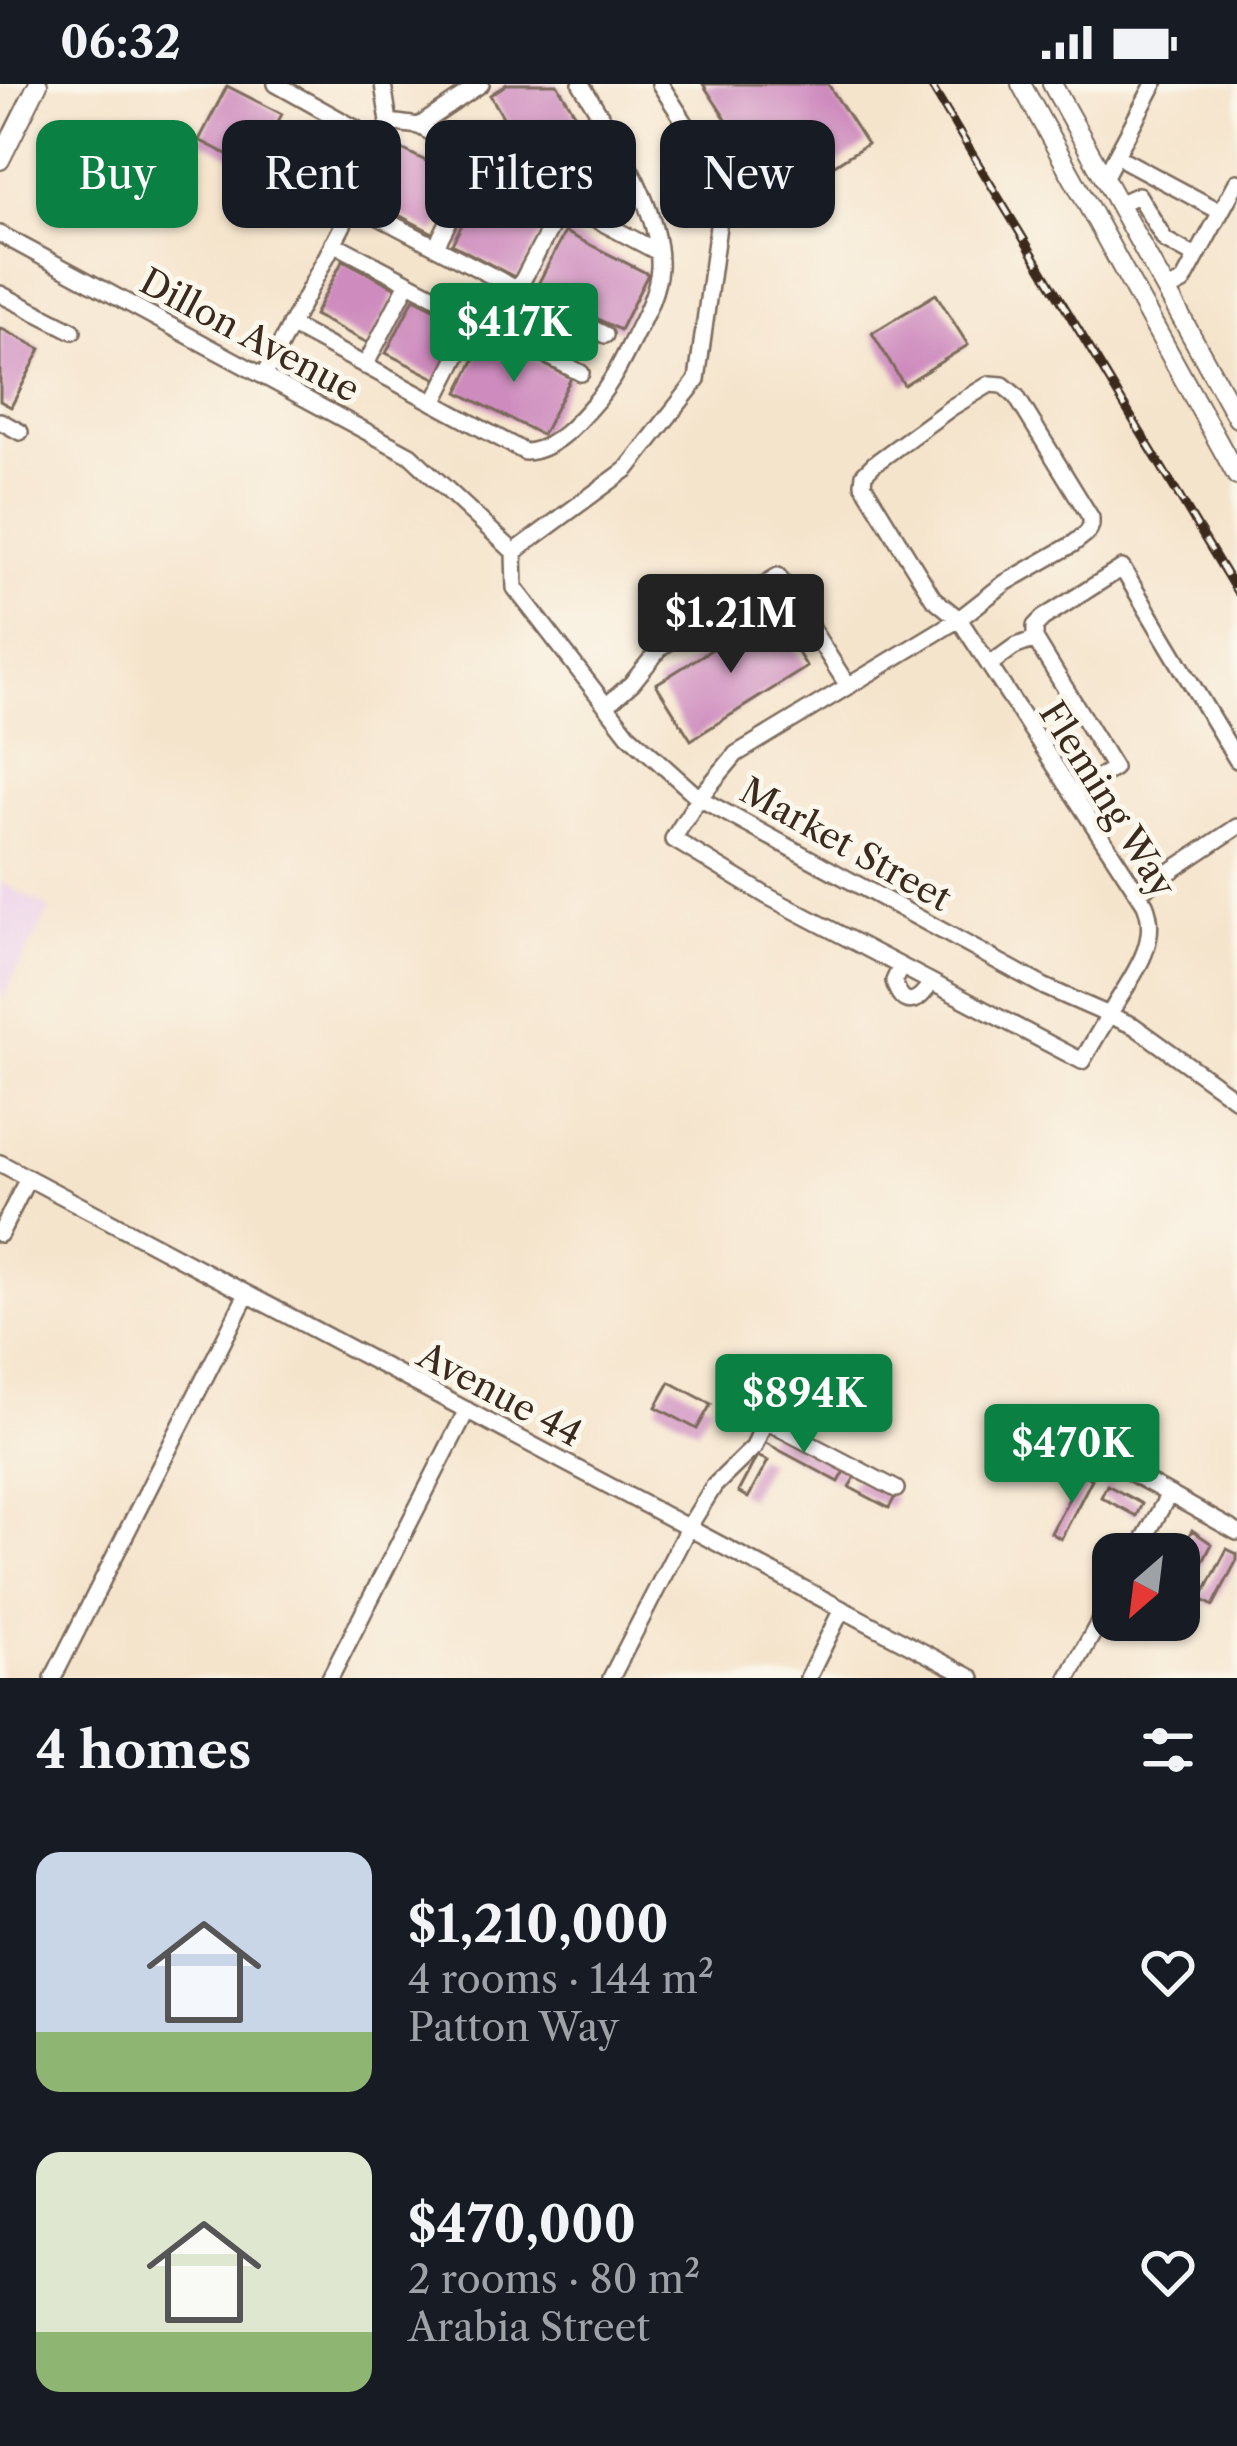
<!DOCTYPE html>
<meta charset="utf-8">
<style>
:root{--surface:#171b24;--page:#20242c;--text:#f1f3f6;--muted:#9ea1a6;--accent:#0b8043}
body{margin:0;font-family:"Libre Caslon Text",serif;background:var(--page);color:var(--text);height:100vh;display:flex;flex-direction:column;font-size:45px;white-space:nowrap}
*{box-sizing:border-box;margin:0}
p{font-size:39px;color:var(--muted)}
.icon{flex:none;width:66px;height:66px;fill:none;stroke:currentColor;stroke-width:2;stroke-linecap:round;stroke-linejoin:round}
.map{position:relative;height:1594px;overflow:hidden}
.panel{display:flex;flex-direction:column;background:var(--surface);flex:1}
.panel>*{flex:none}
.guide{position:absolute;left:36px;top:36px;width:1167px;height:108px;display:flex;gap:24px}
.needle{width:78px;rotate:208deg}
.controls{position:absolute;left:1092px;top:1449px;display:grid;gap:24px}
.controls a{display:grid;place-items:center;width:108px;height:108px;border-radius:24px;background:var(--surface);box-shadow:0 3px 9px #0004;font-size:60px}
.price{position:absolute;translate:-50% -102px;padding:0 27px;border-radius:12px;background:var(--accent);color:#fff;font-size:39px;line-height:78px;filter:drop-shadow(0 3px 6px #0008)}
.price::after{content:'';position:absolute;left:50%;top:72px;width:36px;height:27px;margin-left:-18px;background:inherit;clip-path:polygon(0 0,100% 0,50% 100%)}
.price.current{background:#222;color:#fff}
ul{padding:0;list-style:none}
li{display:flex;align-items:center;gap:36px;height:300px;padding:0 36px}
li span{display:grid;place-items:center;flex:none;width:336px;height:240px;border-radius:24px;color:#555}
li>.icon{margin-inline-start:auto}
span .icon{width:144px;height:144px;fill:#fffc;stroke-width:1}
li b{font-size:51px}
h2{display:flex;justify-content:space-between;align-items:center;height:144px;padding:0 36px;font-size:51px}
.chip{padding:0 42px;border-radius:24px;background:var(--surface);box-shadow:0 3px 9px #0004;font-size:42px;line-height:108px}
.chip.current{background:var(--accent);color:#fff}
.status{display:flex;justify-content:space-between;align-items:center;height:84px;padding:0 60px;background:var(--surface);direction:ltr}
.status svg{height:33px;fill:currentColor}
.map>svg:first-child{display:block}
</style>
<div class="status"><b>06:32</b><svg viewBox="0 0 49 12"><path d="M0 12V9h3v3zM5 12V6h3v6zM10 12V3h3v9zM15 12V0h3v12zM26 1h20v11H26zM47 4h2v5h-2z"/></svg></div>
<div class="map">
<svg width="1237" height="1594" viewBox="0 0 1237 1594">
<rect width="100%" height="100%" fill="#fbf7ec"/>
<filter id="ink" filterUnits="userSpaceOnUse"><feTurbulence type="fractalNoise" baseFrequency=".00833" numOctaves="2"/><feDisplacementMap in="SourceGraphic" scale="24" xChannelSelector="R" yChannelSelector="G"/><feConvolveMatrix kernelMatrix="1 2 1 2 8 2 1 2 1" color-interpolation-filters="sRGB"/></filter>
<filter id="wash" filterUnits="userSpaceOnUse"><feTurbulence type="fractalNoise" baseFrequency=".004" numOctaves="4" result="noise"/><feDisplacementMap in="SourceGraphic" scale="48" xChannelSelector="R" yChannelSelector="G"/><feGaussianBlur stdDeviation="2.7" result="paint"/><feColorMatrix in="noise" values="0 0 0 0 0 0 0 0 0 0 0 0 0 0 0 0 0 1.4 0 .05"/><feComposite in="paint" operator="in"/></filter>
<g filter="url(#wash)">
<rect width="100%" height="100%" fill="#f5e4cc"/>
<!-- built -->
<path fill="#ecd1ea" d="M0 798 50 825 0 917Z"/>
<g id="blocks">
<!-- building -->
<path fill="#ce8bbe" d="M507 0H557L610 88 569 111 538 92 490 11Z
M703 0H828L867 60 779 117Z
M227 2 282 30 254 84 199 56Z
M300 39 355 66 326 122 272 94Z
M398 63 463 96 435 150 370 116Z
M481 104 547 138 518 195 452 160Z
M565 148 648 190 620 246 536 204Z
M343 176 398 205 370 260 314 231Z
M936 210 968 261 904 301 872 249Z
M414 214 469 242 441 297 386 269Z
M0 244 41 265 11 323 0 317Z
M487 251 571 294 542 351 458 308Z
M772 528 807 583 691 656 656 600Z
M670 1298 711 1320 697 1345 656 1323Z
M770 1347 845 1387 839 1398 764 1358Z
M757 1372 768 1377 748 1414 738 1408Z
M1082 1389 1092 1395 1061 1455 1051 1449Z
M855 1393 895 1413 889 1424 849 1403Z
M1107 1401 1142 1420 1136 1432 1101 1413Z
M1192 1446 1212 1460 1189 1505 1179 1500V1471Z
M1227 1465 1237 1470V1476L1213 1522 1201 1515Z"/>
</g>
</g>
<g filter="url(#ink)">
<use href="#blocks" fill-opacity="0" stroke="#7c6b5b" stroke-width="3"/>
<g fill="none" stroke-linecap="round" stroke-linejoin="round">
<defs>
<path id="minor" d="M276 0 380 58
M383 0 389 38
M419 42 658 168
M1126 77 1221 128
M1104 94 1154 0
M352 119 605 251
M1118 120 1138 111 1165 156 1196 173
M0 150 410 371 514 468
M333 159 581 289
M436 162 481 74
M518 205 564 118
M1166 207 1183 198 1237 98
M0 210 73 247
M290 241 525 368C554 367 579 337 597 316 613 297 623 275 634 253 645 231 657 209 659 184 662 126 610 48 581 0
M365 282 408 199
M264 292 343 141 389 38 419 42 481 0
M434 319 477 234
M0 337 20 348
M514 468 515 504 628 650 699 714 1045 903 1134 942 1237 1016
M514 468 627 385 697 296 718 142 707 73 660 0
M1035 555V542L1043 534 1122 484 1237 676
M989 581 1014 563 1035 555 1114 684 1073 710
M606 622 632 599 661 563 778 492 848 602
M1138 809 1237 743
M901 882 894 897C902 926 919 920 931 898
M1109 931C1128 897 1162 860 1145 820L959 535 933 514 863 400 864 390 874 380 952 323 990 300 1003 301 1016 312 1091 434V441L1088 448 1073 460 1005 499 959 535 736 670 699 714 673 755 767 812 1082 977 1109 931
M0 1079 972 1594
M0 1150 28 1094
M1101 1372 1237 1448
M1136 1470 1169 1410
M53 1594 247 1210
M330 1594 467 1326
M611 1594 688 1444 714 1402 754 1363 762 1343 768 1338 896 1405
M808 1594 842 1525
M1068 1594 1113 1513"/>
<path id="major" d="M1021 0 1237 392
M1052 0 1237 334
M0 76 38 0"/>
</defs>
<!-- minor casing -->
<use href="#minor" stroke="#7c6b5b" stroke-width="20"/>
<!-- major casing -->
<use href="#major" stroke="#7c6b5b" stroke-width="22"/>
<!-- minor -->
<use href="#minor" stroke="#fff" stroke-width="15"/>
<!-- major -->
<use href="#major" stroke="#fff" stroke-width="18"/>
<defs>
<path id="rail" d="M930 0 1237 508"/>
</defs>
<!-- rail casing -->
<use href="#rail" stroke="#3b2a1e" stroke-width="9"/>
<!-- rail -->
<use href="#rail" stroke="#fbf7ec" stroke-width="4.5" stroke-dasharray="14" stroke-linecap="butt"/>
</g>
</g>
<g text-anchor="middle" stroke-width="10" stroke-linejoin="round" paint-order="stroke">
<!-- street labels -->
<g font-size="36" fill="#3b2a1e" stroke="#fbf7ec">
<text transform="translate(250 251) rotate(28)" y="13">Dillon Avenue</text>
<text transform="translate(1108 715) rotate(58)" y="13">Fleming Way</text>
<text transform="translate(846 760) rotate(29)" y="13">Market Street</text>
<text transform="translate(500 1310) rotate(28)" y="13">Avenue 44</text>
</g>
</g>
</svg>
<div class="controls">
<a><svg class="needle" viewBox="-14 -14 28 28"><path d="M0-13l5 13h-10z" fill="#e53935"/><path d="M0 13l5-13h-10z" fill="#9ea1a6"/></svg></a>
</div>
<b class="price" style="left:514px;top:301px">$417K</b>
<b class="price current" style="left:731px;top:592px">$1.21M</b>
<b class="price" style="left:804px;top:1372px">$894K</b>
<b class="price" style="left:1072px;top:1422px">$470K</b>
<div class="guide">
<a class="chip current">Buy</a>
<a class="chip">Rent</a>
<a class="chip">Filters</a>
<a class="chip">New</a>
</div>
</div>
<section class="panel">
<h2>4 homes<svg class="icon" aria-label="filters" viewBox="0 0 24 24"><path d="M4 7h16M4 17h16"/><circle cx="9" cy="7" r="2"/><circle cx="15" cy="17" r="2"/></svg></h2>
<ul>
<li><span style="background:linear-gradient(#c9d6e8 75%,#8fb573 0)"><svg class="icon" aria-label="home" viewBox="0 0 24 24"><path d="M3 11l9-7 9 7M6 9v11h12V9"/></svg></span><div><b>$1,210,000</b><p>4 rooms · 144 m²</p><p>Patton Way</p></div><svg class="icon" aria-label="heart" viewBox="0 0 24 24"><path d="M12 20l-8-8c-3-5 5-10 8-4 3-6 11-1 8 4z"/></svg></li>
<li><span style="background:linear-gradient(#dfe7d0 75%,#8fb573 0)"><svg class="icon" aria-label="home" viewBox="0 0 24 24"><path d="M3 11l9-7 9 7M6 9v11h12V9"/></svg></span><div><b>$470,000</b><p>2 rooms · 80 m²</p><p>Arabia Street</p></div><svg class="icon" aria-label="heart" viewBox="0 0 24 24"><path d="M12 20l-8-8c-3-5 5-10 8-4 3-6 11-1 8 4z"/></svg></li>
</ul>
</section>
